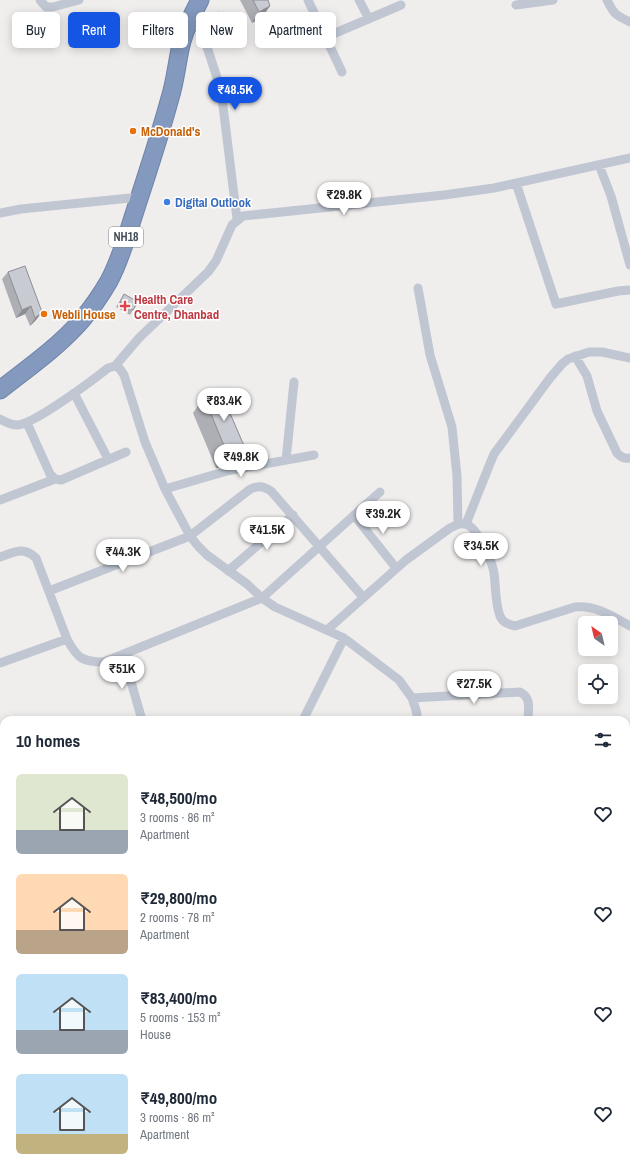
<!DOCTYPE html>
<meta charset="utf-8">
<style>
:root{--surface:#fff;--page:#f2f2f3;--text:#1f2937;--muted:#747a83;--accent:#1456e3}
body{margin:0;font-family:"Archivo Narrow",sans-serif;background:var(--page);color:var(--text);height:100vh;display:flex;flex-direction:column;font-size:15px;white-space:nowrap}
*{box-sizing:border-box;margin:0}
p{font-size:13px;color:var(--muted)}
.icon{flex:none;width:22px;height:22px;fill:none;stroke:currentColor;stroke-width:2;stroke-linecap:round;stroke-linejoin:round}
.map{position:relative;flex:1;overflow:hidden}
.drawer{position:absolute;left:0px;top:716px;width:630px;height:456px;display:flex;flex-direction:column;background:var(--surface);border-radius:12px 12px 0 0;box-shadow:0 2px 10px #0003}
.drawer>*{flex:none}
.top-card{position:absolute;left:12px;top:12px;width:400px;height:36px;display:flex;gap:8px}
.needle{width:26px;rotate:326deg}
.controls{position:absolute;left:578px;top:616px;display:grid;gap:8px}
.controls a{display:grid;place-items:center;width:40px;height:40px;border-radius:6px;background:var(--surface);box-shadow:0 2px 10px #0003;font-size:20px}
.price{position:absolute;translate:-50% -34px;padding:0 9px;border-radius:14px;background:#fff;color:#222;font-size:13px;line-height:26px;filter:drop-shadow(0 1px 2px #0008)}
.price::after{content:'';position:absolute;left:50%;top:24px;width:12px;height:9px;margin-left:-6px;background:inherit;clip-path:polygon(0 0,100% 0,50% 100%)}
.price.on{background:var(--accent);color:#fff}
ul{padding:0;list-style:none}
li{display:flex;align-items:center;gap:12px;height:100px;padding:0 16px}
li span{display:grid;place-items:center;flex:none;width:112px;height:80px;border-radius:6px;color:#555}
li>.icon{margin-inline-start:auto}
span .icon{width:48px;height:48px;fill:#fffc;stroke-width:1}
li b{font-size:17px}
h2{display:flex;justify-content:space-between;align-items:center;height:48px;padding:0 16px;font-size:17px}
.pill{padding:0 14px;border-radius:6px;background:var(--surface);box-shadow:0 2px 10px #0003;font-size:14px;line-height:36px}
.pill.on{background:var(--accent);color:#fff}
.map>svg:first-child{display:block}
</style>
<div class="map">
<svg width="630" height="1172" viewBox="0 0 630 1172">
<rect width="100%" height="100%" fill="#f0eded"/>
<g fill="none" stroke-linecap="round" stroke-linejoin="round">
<defs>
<path id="highway" d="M0 390C28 368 57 348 81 321 91 309 101 295 109 281 121 259 128 232 136 208 148 171 160 135 170 98 176 79 177 60 182 41 186 27 193 13 200 0"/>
</defs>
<!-- highway casing -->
<use href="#highway" stroke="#6e83a9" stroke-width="19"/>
<!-- street -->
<path stroke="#c0c7d3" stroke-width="9" d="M40 0 46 7H53L79 0
M308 0 342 72
M359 0 369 19
M607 0C614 14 615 15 630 22
M516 5 553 0
M194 12 208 50 221 90 237 219
M326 37 401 5
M599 165 611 196 630 265
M516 183 556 304 618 291 630 290
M0 213 21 209 140 197
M418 288 430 355 452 427 457 476 458 524
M575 356 587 376 597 411 617 453C621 457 624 459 630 458
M115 366 139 338 208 272 216 261 232 225 243 216 444 195 494 188 630 158
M74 393 108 459
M0 419C6 422 11 425 17 425 33 425 93 380 108 368L115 366 120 369 124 375 145 442 165 489 190 536 198 546 207 555 247 584 262 598 275 607 344 638 399 680 412 698 416 710 418 720
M27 423 50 474 55 479 61 480 126 452
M286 460 294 382
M165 489 227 471 314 455
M0 500 55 479
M354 515 396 568
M466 524 489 466 494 454 550 378 562 364 568 359 589 352H602L630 358
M0 557C15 552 23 546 36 558L67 639C77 658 82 662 104 662L262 598 380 492
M228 571 293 515
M49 591 190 536 249 490C258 485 263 486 271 491L363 597
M327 630 406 560 450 528C456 525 461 522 468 525 478 530 492 561 494 573 496 587 495 603 500 616 503 623 508 624 515 626L575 607C596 605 612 616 630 626
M123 654 142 720
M0 663 67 639
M412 698 520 692C532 698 528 709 528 720
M303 720 344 638
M0 828 4 848
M626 882 630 886
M0 1000H4
M626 1018 630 1026
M626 1107 630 1109
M444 1168 445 1172
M475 1168 478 1172
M534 1168 538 1172
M600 1168 603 1172
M184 1172 185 1168
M392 1172 410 1168
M516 1172 519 1168"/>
<!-- highway -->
<use href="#highway" stroke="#8399be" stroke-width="17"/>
</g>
<!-- wall -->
<path fill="#adafb5" d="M240 0H268L263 16 252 23Z
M208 17 227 32 223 38 211 42 204 22Z
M8 272 42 312 36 320 30 326 25 314 16 318 2 279Z
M124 294 133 310 130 315 116 307Z
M204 397 234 464 216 468 193 413Z"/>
<!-- shaded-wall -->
<path fill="#8d8e94" d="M270 6 263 16 252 23 259 12Z
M227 32 223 38 211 42 215 36Z
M31 306 25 314 16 318 22 310Z
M42 312 36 320 30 326 35 318Z
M245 448 234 464 216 468 227 453Z"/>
<!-- building -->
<path fill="#c9cbd3" stroke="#8d8e94" d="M253 0H268L270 6 259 12Z
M219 12 227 32 215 36 208 17Z
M25 266 42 312 35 318 31 306 22 310 8 272Z
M124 294 138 302 133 310 120 302Z
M220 390 245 448 227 453 204 397Z"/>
<!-- markers -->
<g fill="#e8710a" stroke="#fff" stroke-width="1.5">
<circle cx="133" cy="131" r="4"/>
<circle cx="44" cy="314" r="4"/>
</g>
<circle fill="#3f7fe0" stroke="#fff" stroke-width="1.5" cx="167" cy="202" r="4"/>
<path fill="#e0444e" stroke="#fff" stroke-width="1.5" d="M123 300h4v4h4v4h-4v4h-4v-4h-4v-4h4z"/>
<g text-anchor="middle" stroke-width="3" stroke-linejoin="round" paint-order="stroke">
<!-- shield labels -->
<rect fill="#fff" stroke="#7d838c" stroke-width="1" x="109" y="227" width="34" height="20" rx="3"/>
<g font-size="12" font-weight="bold" fill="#454e5b">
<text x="126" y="241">NH18</text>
</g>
<!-- food labels -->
<g font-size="13" font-weight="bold" fill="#c56008" stroke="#fff" text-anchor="start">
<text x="141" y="136">McDonald's</text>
<text x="52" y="319">Webli House</text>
</g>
<!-- shop labels -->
<g font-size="13" font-weight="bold" fill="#366cbe" stroke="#fff" text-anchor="start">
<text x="175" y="207">Digital Outlook</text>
</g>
<!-- health labels -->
<g font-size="13" font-weight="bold" fill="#be3a42" stroke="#fff" text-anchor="start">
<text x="134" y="304">Health Care<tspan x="134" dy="15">Centre, Dhanbad</tspan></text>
</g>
</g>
</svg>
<div class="controls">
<a><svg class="needle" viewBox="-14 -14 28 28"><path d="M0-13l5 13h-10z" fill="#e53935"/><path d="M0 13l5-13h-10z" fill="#747a83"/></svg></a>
<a><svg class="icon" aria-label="locate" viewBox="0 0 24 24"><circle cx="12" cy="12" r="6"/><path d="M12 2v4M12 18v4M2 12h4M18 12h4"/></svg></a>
</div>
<b class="price on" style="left:235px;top:111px">₹48.5K</b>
<b class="price" style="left:344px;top:216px">₹29.8K</b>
<b class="price" style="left:224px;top:422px">₹83.4K</b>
<b class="price" style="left:241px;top:478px">₹49.8K</b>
<b class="price" style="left:383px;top:535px">₹39.2K</b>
<b class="price" style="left:267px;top:551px">₹41.5K</b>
<b class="price" style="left:481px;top:567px">₹34.5K</b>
<b class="price" style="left:123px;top:573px">₹44.3K</b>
<b class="price" style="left:122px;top:690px">₹51K</b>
<b class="price" style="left:474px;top:705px">₹27.5K</b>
<div class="top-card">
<a class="pill">Buy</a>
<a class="pill on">Rent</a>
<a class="pill">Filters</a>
<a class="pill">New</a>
<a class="pill">Apartment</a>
</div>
<section class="drawer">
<h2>10 homes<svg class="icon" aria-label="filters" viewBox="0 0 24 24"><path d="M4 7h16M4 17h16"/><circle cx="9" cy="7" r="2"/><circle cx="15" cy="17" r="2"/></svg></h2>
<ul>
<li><span style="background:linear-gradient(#dfe7d0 70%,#9aa5b1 0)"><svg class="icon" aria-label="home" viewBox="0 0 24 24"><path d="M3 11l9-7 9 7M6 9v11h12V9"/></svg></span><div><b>₹48,500/mo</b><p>3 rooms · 86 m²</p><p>Apartment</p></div><svg class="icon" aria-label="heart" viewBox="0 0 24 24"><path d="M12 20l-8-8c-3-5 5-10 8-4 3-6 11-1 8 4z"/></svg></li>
<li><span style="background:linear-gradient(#ffd9b3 70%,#b9a48a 0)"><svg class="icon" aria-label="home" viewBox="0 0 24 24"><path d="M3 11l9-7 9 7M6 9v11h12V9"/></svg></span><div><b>₹29,800/mo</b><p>2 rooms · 78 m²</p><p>Apartment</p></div><svg class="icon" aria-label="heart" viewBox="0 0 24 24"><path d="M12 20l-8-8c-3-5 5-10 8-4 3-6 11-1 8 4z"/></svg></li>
<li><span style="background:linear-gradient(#bfe0f5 70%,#9aa5b1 0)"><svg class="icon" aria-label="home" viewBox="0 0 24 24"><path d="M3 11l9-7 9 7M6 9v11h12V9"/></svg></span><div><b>₹83,400/mo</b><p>5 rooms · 153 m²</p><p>House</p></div><svg class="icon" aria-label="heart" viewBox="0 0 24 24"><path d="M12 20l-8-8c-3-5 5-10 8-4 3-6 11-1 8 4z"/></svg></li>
<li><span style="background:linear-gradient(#bfe0f5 75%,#c2b280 0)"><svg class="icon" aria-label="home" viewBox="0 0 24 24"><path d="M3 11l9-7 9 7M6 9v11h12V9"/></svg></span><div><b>₹49,800/mo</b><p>3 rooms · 86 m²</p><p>Apartment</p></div><svg class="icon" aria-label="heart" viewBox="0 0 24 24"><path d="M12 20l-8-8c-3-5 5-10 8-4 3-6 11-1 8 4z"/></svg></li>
</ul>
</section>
</div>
